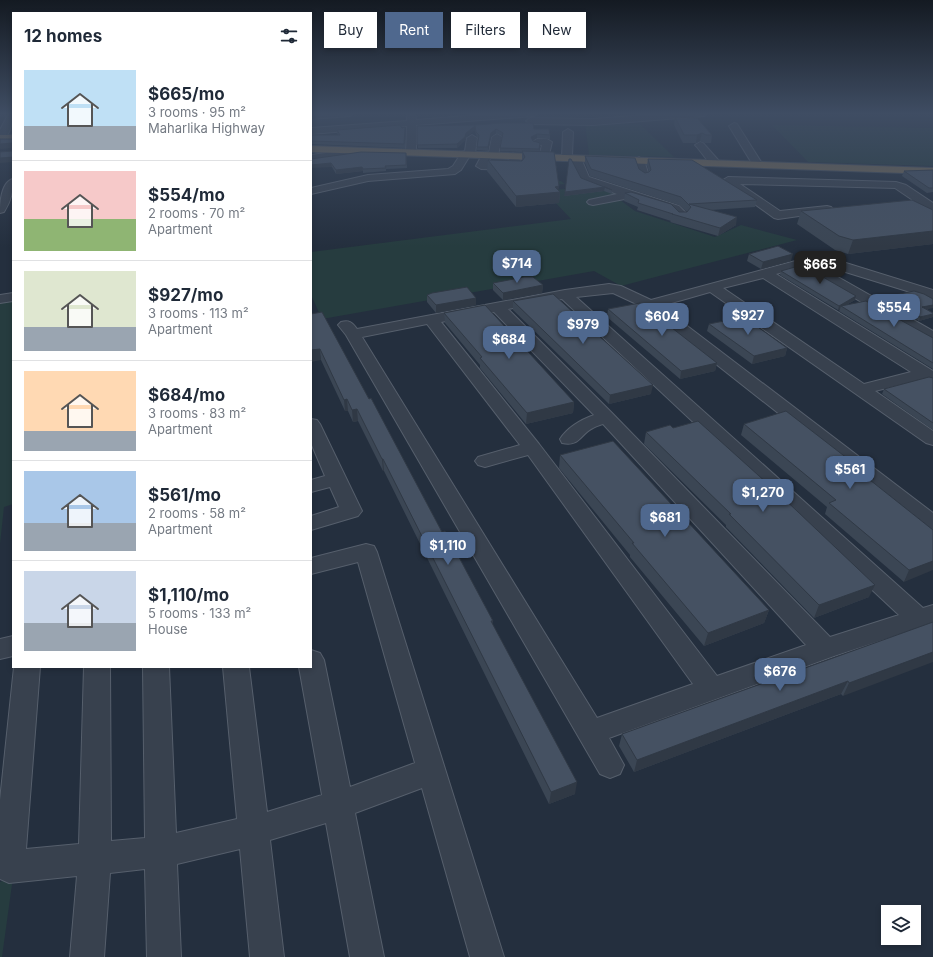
<!DOCTYPE html>
<meta charset="utf-8">
<style>
:root{--surface:#fff;--page:#f2f2f3;--text:#1f2937;--muted:#747a83;--line:#e0e1e3;--accent:#4f688e}
body{margin:0;font-family:Inter,sans-serif;background:var(--page);color:var(--text);height:100vh;display:flex;flex-direction:column;font-size:15px;white-space:nowrap}
*{box-sizing:border-box;margin:0}
p{font-size:13px;color:var(--muted)}
.icon{flex:none;width:22px;height:22px;fill:none;stroke:currentColor;stroke-width:2;stroke-linecap:round;stroke-linejoin:round}
.map{position:relative;flex:1;overflow:hidden}
.side{position:absolute;left:12px;top:12px;width:300px;height:656px;display:flex;flex-direction:column;background:var(--surface);border-radius:0px;box-shadow:0 2px 6px #0003}
.side>*{flex:none}
.top-card{position:absolute;left:324px;top:12px;width:380px;height:36px;display:flex;gap:8px}
.fabs{position:absolute;left:881px;top:905px;display:grid;gap:8px}
.fabs a{display:grid;place-items:center;width:40px;height:40px;border-radius:0px;background:var(--surface);box-shadow:0 2px 6px #0003;font-size:20px}
.price{position:absolute;translate:-50% -34px;padding:0 9px;border-radius:8px;background:var(--accent);color:#fff;font-size:13px;line-height:26px;filter:drop-shadow(0 1px 2px #0008)}
.price::after{content:'';position:absolute;left:50%;top:24px;width:12px;height:9px;margin-left:-6px;background:inherit;clip-path:polygon(0 0,100% 0,50% 100%)}
.price.current{background:#222;color:#fff}
ul{padding:0;list-style:none}
li{display:flex;align-items:center;gap:12px;height:100px;padding:0 12px}
li+li{border-top:1px solid var(--line)}
li span{display:grid;place-items:center;flex:none;width:112px;height:80px;border-radius:0px;color:#555}
li>.icon{margin-inline-start:auto}
span .icon{width:48px;height:48px;fill:#fffc;stroke-width:1}
li b{font-size:17px}
h2{display:flex;justify-content:space-between;align-items:center;height:48px;padding:0 12px;font-size:17px}
.pill{padding:0 14px;border-radius:0px;background:var(--surface);box-shadow:0 2px 6px #0003;font-size:14px;line-height:36px}
.pill.current{background:var(--accent);color:#fff}
.map>svg:first-child{display:block}
</style>
<div class="map">
<svg width="933" height="957" viewBox="0 0 933 957">
<rect width="100%" height="100%" fill="#242f3e"/>
<!-- green -->
<path fill="#263c3f" d="M585 122 640 124 674 157 589 155Z
M772 125 933 128V166L808 162Z
M561 181 565 184 545 186 552 190 577 188 581 184 625 195 616 197 635 211 715 237 741 225 797 240 621 286 594 271 322 319 311 295V252L571 219 536 182Z
M13 297V504L4 507 0 544V299Z
M13 877 2 957H0V882Z"/>
<g fill="none" stroke-linecap="round" stroke-linejoin="round">
<defs>
<path id="minor" d="M9 113H13C13 121 9 140 0 142V130Z
M311 113H354L350 116 311 119Z
M407 113H415L416 120 503 113H538L534 116 416 125V152L411 155 406 152 407 126 311 134V128L407 121Z
M673 113H708L704 116 593 125 530 124 526 121 530 118 593 119Z
M734 123 737 124 763 165 762 167H754L753 165 729 126Z
M568 129 573 132 572 156H580L589 177 679 206 688 215 686 218H678L671 210 630 198 593 205 589 204 587 202 589 200 617 194 581 181 571 159 567 161 563 160 562 158 563 132Z
M497 134 502 137 498 155 497 157H491L488 163 511 165 508 156 513 153 518 156 523 168 522 170 481 169 476 166 483 153 489 152 492 137Z
M472 135 477 138 475 154 473 156 469 157 461 170 455 174 368 181 311 194V188L368 175 448 169 453 166 462 152 465 151 467 138Z
M537 139H547L552 142 548 159 544 160 539 157 542 145 534 144 532 142Z
M700 142 703 143 719 161 720 163 719 165H711L697 147 695 145Z
M363 148 368 151 366 153 311 161V155Z
M639 157 644 160 649 176 648 178 644 179 639 176 634 160Z
M728 177 896 182 906 185 933 203V209L893 208 891 206 893 204 917 203 895 188 740 184 780 211 827 206 831 207 833 209 831 211 827 212 778 219 774 218 724 182 723 180Z
M13 179C13 192 11 201 4 212L0 213C0 204 1 182 13 179Z
M814 256 833 259 933 290V299L826 266 815 264 933 331V342L927 340 801 267 776 274 933 371V383L923 379 875 391 933 431V445L926 443 710 292 661 306 933 513V531L925 529 645 308 613 293 576 297 923 608 933 605V623L834 656 609 738 624 765 620 774 610 778 600 774 346 335 338 325 341 322C349 320 352 322 357 329L565 290 609 284 621 286 651 300ZM763 278 911 372 864 384 723 288ZM562 299 899 615 830 637 612 413 508 309ZM494 312 594 415C580 420 568 427 560 439L562 443C580 447 580 434 593 428 596 426 600 425 603 424L806 645 717 676 539 444 441 322ZM427 324 520 445 478 457 475 461 478 465 485 467 528 455 693 684 597 718 362 337Z
M13 293V301L0 303V295Z
M311 419 317 420 320 424 362 511 358 516 311 530V516L339 507 330 487 311 492V480L325 476 311 443Z
M366 544 374 546 377 552 504 957H470L422 788 355 813 384 957H350L326 823 270 840 284 957H250L240 849 177 864 181 957H147L145 869 110 873 104 957H70L77 876 9 883 0 879V800L14 667H40L26 849 79 844 84 667H110L111 841 145 838 143 667H169L176 833 237 819 223 667H249L267 812 322 795 299 667H311V650L320 653 324 660 350 787 415 763 358 562 311 574V558Z
M13 636V656L0 659V639Z"/>
<path id="highway" d="M0 135H13V141H0Z
M311 146 933 168V174L311 152Z"/>
</defs>
<!-- minor casing -->
<use href="#minor" stroke="#565f6c" stroke-width="2"/>
<!-- highway casing -->
<use href="#highway" stroke="#434c59" stroke-width="2"/>
<!-- minor -->
<use href="#minor" fill="#38414e" fill-rule="evenodd"/>
<!-- highway -->
<use href="#highway" fill="#746855" fill-rule="evenodd"/>
</g>
<!-- wall -->
<path fill="#3b4654" d="M675 117 712 135 711 143H705L700 141 696 143H683L674 125Z
M417 126 534 129 550 135V139L537 138 533 140V141L540 143 539 152 559 186 558 190 560 192 559 203 516 207 487 171 488 160 522 161V152L500 151 503 136 496 133 491 137 488 151 477 150 478 138 476 135 475 130 466 137 465 140 457 148H418Z
M405 127V148L311 144V135H338L337 133V130Z
M406 153 407 168 386 169V171L363 173V171L336 174 332 167 311 159Z
M585 156 639 169 645 173 649 172 647 165 648 159 757 200 755 207 711 210 736 225 718 236 670 222 671 221 637 210 638 207 624 201 625 193 679 212H687L679 205 590 176 585 163Z
M933 170V192L927 193 902 176 904 171Z
M581 178 612 190V194L604 191 564 196Z
M933 210V244L848 254 835 250 797 224 801 211Z
M749 254 791 261 761 269 747 261Z
M781 271 855 300 846 305 933 338V369L839 311 840 309 838 310 780 275Z
M493 283 543 285 542 293 503 300 493 290Z
M427 295 476 298V305L436 313 427 302Z
M885 297 927 309 933 313V317L919 321 883 301Z
M513 301 651 394 609 404 513 310Z
M608 309 717 363 715 371 680 379 607 317Z
M444 313 574 402 573 413 526 424 480 368V365L445 323Z
M311 314 369 399 442 532 493 621 492 624 575 794 549 804 384 471H383L358 421 353 422 348 411H345L321 360Z
M709 324 787 348 785 356 752 364 707 331Z
M933 378V430L882 394 884 389Z
M744 424 874 479 873 482 933 530 904 582 825 514 827 507 741 435Z
M646 432 869 597 814 618 726 527V525L644 444Z
M560 455 769 610 764 623 704 646 630 557V555L559 468Z
M933 622 843 696 841 694 634 772 619 746 622 734Z"/>
<!-- shaded-wall -->
<path fill="#303945" d="M475 126V130L466 137 465 140 457 148V144L466 133Z
M496 129V133L491 137 488 151V147L491 133Z
M702 133 700 141 696 143 697 135Z
M537 134V138L531 141V137Z
M12 143 13 148 0 149V144Z
M13 157V162L0 163V158Z
M331 163 332 167 311 168V165Z
M362 167 363 171 336 174V170Z
M559 186 558 192H560L559 203 516 207V196Z
M605 187 604 191 564 196 565 192Z
M737 217 736 225 718 236 720 228Z
M933 231V244L848 254 853 240Z
M793 254 791 261 761 269 763 262Z
M543 285 542 293 503 300V293Z
M856 296 855 300 842 307 841 306 840 309 838 310 839 306Z
M476 298V305L436 313V305Z
M933 305V308L921 311 922 307Z
M933 314V317L919 321 920 317Z
M787 348 785 356 752 364 754 356Z
M320 349 321 360 311 362V350Z
M717 363 715 371 680 379 681 371Z
M653 385 651 394 609 404 610 395Z
M347 399 348 411H345L344 400Z
M574 402 573 413 526 424 527 413Z
M357 409 358 421 353 422 352 410Z
M382 459H383L384 471H383Z
M933 561V570L904 582 909 570Z
M875 585 869 597 814 618 819 605Z
M769 610 764 623 704 646 708 633Z
M933 652V662L843 696 849 683Z
M848 681 841 694 634 772 637 760Z
M577 782 575 794 549 804 551 792Z"/>
<!-- building -->
<path fill="#455162" stroke="#303945" d="M675 117 697 118 712 135H706L702 133 697 135H684Z
M501 123H533L534 129H549L550 135 537 134 531 137 533 141 540 143 539 149 500 148 503 133 496 129 491 133 488 147H477L479 135 476 132 475 126 466 133 465 137 457 144 417 145V126L476 125Z
M400 125 402 128 405 127 404 144 311 141V135H340L337 130Z
M0 139H13V157L0 158V152L12 151V143L0 144Z
M522 151 554 152 559 186 555 187 560 192 516 196 488 160 522 161 525 157Z
M361 152 406 153V165L385 166 386 168 363 169 362 167 336 170 331 163 311 165V159Z
M585 156 635 158 639 169 645 173 649 172 651 170 648 159 692 160 757 200 689 204 737 217 720 228 672 214H673L638 203 639 200 625 193 631 192 671 204 679 212H687L691 207 681 197 591 169Z
M569 159H571L581 178 612 190 605 187 565 192Z
M933 170V188H929L904 171Z
M912 200 933 210V231L853 240 839 236 801 211Z
M778 246 793 254 763 262 749 254Z
M802 265 856 296 839 306 781 271Z
M524 277H533L543 285 503 293 493 283Z
M467 287 476 298 436 305 427 295 432 293Z
M914 291 924 294 933 299V305L922 307 933 313V314L920 317 885 297Z
M553 294 653 385 610 395 513 301Z
M866 301 933 338V363L841 306Z
M640 303 717 363 681 371 608 309Z
M485 305 574 402 527 413 480 358 482 357 444 313Z
M322 312 369 399 371 398 442 532 445 531 493 621H491L577 782 551 792 383 459H382L357 409 352 410 347 399 344 400 320 349 311 350V314Z
M744 317 787 348 754 356 709 324Z
M929 377 933 378V423L884 389Z
M786 411 874 479 870 480 933 530V561L909 570 829 503 836 500 744 424Z
M698 421 778 493 875 585 819 605 729 514H731L646 432 670 425 673 428Z
M613 441 769 610 708 633 632 543H634L560 455Z
M933 622V652L849 683 848 681 637 760 622 734Z"/>
<!-- sky -->
<linearGradient id="sky" x2="0" y2="1"><stop stop-color="#141a22"/><stop offset="0.46" stop-color="#3f4d63"/><stop offset="1" stop-color="#3f4d63" stop-opacity="0"/></linearGradient>
<rect width="933" height="247" fill="url(#sky)"/>
</svg>
<div class="fabs">
<a><svg class="icon" aria-label="layers" viewBox="0 0 24 24"><path d="M12 4l9 5-9 5-9-5zM3 14l9 5 9-5"/></svg></a>
</div>
<b class="price" style="left:517px;top:284px">$714</b>
<b class="price current" style="left:820px;top:285px">$665</b>
<b class="price" style="left:894px;top:328px">$554</b>
<b class="price" style="left:748px;top:336px">$927</b>
<b class="price" style="left:662px;top:337px">$604</b>
<b class="price" style="left:583px;top:345px">$979</b>
<b class="price" style="left:509px;top:360px">$684</b>
<b class="price" style="left:850px;top:490px">$561</b>
<b class="price" style="left:763px;top:513px">$1,270</b>
<b class="price" style="left:665px;top:538px">$681</b>
<b class="price" style="left:448px;top:566px">$1,110</b>
<b class="price" style="left:780px;top:692px">$676</b>
<div class="top-card">
<a class="pill">Buy</a>
<a class="pill current">Rent</a>
<a class="pill">Filters</a>
<a class="pill">New</a>
</div>
<section class="side">
<h2>12 homes<svg class="icon" aria-label="filters" viewBox="0 0 24 24"><path d="M4 7h16M4 17h16"/><circle cx="9" cy="7" r="2"/><circle cx="15" cy="17" r="2"/></svg></h2>
<ul>
<li><span style="background:linear-gradient(#bfe0f5 70%,#9aa5b1 0)"><svg class="icon" aria-label="home" viewBox="0 0 24 24"><path d="M3 11l9-7 9 7M6 9v11h12V9"/></svg></span><div><b>$665/mo</b><p>3 rooms · 95 m²</p><p>Maharlika Highway</p></div></li>
<li><span style="background:linear-gradient(#f6c9c9 60%,#8fb573 0)"><svg class="icon" aria-label="home" viewBox="0 0 24 24"><path d="M3 11l9-7 9 7M6 9v11h12V9"/></svg></span><div><b>$554/mo</b><p>2 rooms · 70 m²</p><p>Apartment</p></div></li>
<li><span style="background:linear-gradient(#dfe7d0 70%,#9aa5b1 0)"><svg class="icon" aria-label="home" viewBox="0 0 24 24"><path d="M3 11l9-7 9 7M6 9v11h12V9"/></svg></span><div><b>$927/mo</b><p>3 rooms · 113 m²</p><p>Apartment</p></div></li>
<li><span style="background:linear-gradient(#ffd9b3 75%,#9aa5b1 0)"><svg class="icon" aria-label="home" viewBox="0 0 24 24"><path d="M3 11l9-7 9 7M6 9v11h12V9"/></svg></span><div><b>$684/mo</b><p>3 rooms · 83 m²</p><p>Apartment</p></div></li>
<li><span style="background:linear-gradient(#a9c7e8 65%,#9aa5b1 0)"><svg class="icon" aria-label="home" viewBox="0 0 24 24"><path d="M3 11l9-7 9 7M6 9v11h12V9"/></svg></span><div><b>$561/mo</b><p>2 rooms · 58 m²</p><p>Apartment</p></div></li>
<li><span style="background:linear-gradient(#c9d6e8 65%,#9aa5b1 0)"><svg class="icon" aria-label="home" viewBox="0 0 24 24"><path d="M3 11l9-7 9 7M6 9v11h12V9"/></svg></span><div><b>$1,110/mo</b><p>5 rooms · 133 m²</p><p>House</p></div></li>
</ul>
</section>
</div>
